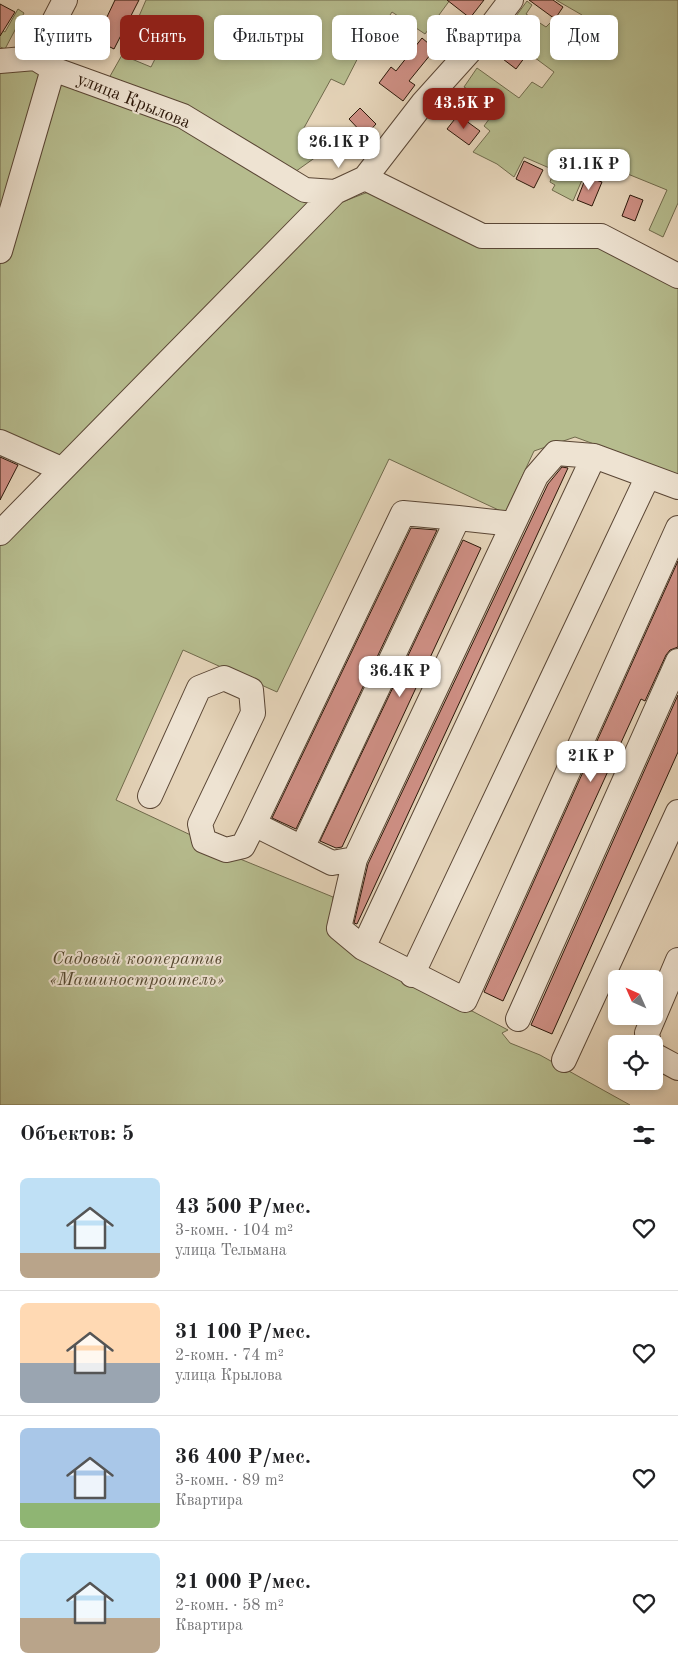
<!DOCTYPE html>
<html lang="ru">
<meta charset="utf-8">
<style>
:root{--surface:#fff;--page:#f2f2f2;--text:#202124;--muted:#757577;--line:#e0e0e0;--accent:#8f2418}
body{margin:0;font-family:"Old Standard TT",serif;background:var(--page);color:var(--text);height:100vh;display:flex;flex-direction:column;font-size:19px;white-space:nowrap}
*{box-sizing:border-box;margin:0}
p{font-size:16px;color:var(--muted)}
.icon{flex:none;width:28px;height:28px;fill:none;stroke:currentColor;stroke-width:2;stroke-linecap:round;stroke-linejoin:round}
.map{position:relative;height:1105px;overflow:hidden}
.details{display:flex;flex-direction:column;background:var(--surface);flex:1}
.details>*{flex:none}
.banner{position:absolute;left:15px;top:15px;width:649px;height:45px;display:flex;gap:10px}
.needle{width:32px;rotate:315deg}
.controls{position:absolute;left:608px;top:970px;display:grid;gap:10px}
.controls a{display:grid;place-items:center;width:55px;height:55px;border-radius:8px;background:var(--surface);box-shadow:0 2px 8px #0003;font-size:25px}
.price{position:absolute;translate:-50% -42px;padding:0 11px;border-radius:10px;background:#fff;color:#222;font-size:16px;line-height:32px;filter:drop-shadow(0 1px 2px #0008)}
.price::after{content:'';position:absolute;left:50%;top:30px;width:15px;height:11px;margin-left:-8px;background:inherit;clip-path:polygon(0 0,100% 0,50% 100%)}
.price.selected{background:var(--accent);color:#fff}
ul{padding:0;list-style:none}
li{display:flex;align-items:center;gap:15px;height:125px;padding:0 20px}
li+li{border-top:1px solid var(--line)}
li span{display:grid;place-items:center;flex:none;width:140px;height:100px;border-radius:8px;color:#555}
li>.icon{margin-inline-start:auto}
span .icon{width:60px;height:60px;fill:#fffc;stroke-width:1}
li b{font-size:21px}
h2{display:flex;justify-content:space-between;align-items:center;height:60px;padding:0 20px;font-size:21px}
.pill{padding:0 18px;border-radius:8px;background:var(--surface);box-shadow:0 2px 8px #0003;font-size:18px;line-height:45px}
.pill.selected{background:var(--accent);color:#fff}
.map>svg:first-child{display:block}
</style>
<div class="map">
<svg width="678" height="1105" viewBox="0 0 678 1105">
<rect width="100%" height="100%" fill="#e5d4b9"/>
<filter id="stains"><feTurbulence type="fractalNoise" baseFrequency=".004" numOctaves="4"/><feColorMatrix values="0 0 0 0 .2 0 0 0 0 .09 0 0 0 0 .02 0 0 0 .5 -.17"/></filter>
<radialGradient id="worn" r=".72"><stop offset=".6" stop-color="#630" stop-opacity="0"/><stop offset="1" stop-color="#630" stop-opacity=".3"/></radialGradient>
<!-- green -->
<path fill="#b6bc8e" stroke="#706a4c" d="M146 0H450L425 34 392 12 375 38 358 29 352 39 364 46 344 85 331 79 300 135 323 152 292 174 109 78 122 55 151 67 156 57 127 44Z
M556 0H678V203L663 237 649 230 667 190 591 159 573 201 552 190 555 185 550 182 554 170 524 157 514 177 497 164 473 152 490 131 484 126 498 107 464 87 477 68 519 98 532 82 542 88 554 72 503 34 527 1 532 5 526 14 546 27 550 23 556 28 562 22 575 27 582 15Z
M18 9 24 13 5 49 0 47V29L5 32Z
M38 69 184 126 329 207 376 189 483 242 602 244 678 286V475L575 437 534 451 505 513 389 459 277 692 183 650 116 800 195 837 201 843 333 897 331 928 362 953 508 1030 502 1033 510 1043 540 1055 630 1105H0V542L73 465 0 430V71Z"/>
<!-- building -->
<path fill="#ce8f84" stroke="#2b1709" d="M115 0H139L114 49 96 40Z
M447 0H484L470 18Z
M529 0H553L563 7 555 19Z
M0 4 15 12 0 36Z
M422 38 435 49 409 81 415 85 403 101 379 83 391 67 396 71Z
M508 45 525 57 516 69 499 56Z
M360 108 376 124 365 136 349 119Z
M458 115 480 131 469 145 447 129Z
M524 161 543 170 534 188 516 179Z
M586 177 602 182 592 206 577 200Z
M630 195 643 200 635 221 622 216Z
M0 457 18 465 0 500Z
M562 467 568 468 357 924 354 923 368 864 548 484Z
M411 528 437 530 296 829 272 818Z
M463 540 481 548 342 847 336 848 320 841Z
M678 561V647L670 650 666 655 645 701 641 699 503 1001 484 992Z
M678 695V752L552 1034 531 1025Z"/>
<g fill="none" stroke-linecap="round" stroke-linejoin="round">
<defs>
<path id="minor" d="M35 58 65 0
M0 61 35 58 53 69 183 116 305 190 335 192 365 178 482 236H601L678 276
M365 178 423 103 486 33 511 0
M0 251 53 69
M0 442 61 469
M0 533 335 192
M150 796 199 688 224 678 251 690 253 713 200 824 204 841 226 850 243 846 254 824 332 863 355 859 536 476 556 453 594 456 678 487
M254 824 403 513 458 518
M302 848 458 518 513 524
M355 859 339 928 363 948 465 1000 678 528
M363 948 594 456
M412 975 648 476
M518 1019 678 661
M649 1044 647 1033 678 960
M654 1055 678 1068
M564 1060 678 812"/>
</defs>
<!-- minor casing -->
<use href="#minor" stroke="#5a4635" stroke-width="26"/>
<!-- minor -->
<use href="#minor" stroke="#eee3d2" stroke-width="24"/>
</g>
<g text-anchor="middle" stroke-width="4" stroke-linejoin="round" paint-order="stroke">
<!-- street labels -->
<g font-size="18" fill="#2b1709" stroke="#eee3d2">
<text transform="translate(134 100) rotate(22)" y="6">улица Крылова</text>
</g>
<!-- park labels -->
<g font-size="18" font-style="italic" fill="#554931" stroke="#eee3d2">
<text x="137" y="964">Садовый кооператив<tspan x="137" dy="21">«Машиностроитель»</tspan></text>
</g>
</g>
<rect width="100%" height="100%" filter="url(#stains)"/>
<rect width="100%" height="100%" fill="url(#worn)"/>
</svg>
<div class="controls">
<a><svg class="needle" viewBox="-14 -14 28 28"><path d="M0-13l5 13h-10z" fill="#e53935"/><path d="M0 13l5-13h-10z" fill="#757577"/></svg></a>
<a><svg class="icon" aria-label="locate" viewBox="0 0 24 24"><circle cx="12" cy="12" r="6"/><path d="M12 2v4M12 18v4M2 12h4M18 12h4"/></svg></a>
</div>
<b class="price selected" style="left:464px;top:130px">43.5K ₽</b>
<b class="price" style="left:339px;top:169px">26.1K ₽</b>
<b class="price" style="left:589px;top:191px">31.1K ₽</b>
<b class="price" style="left:400px;top:698px">36.4K ₽</b>
<b class="price" style="left:591px;top:783px">21K ₽</b>
<div class="banner">
<a class="pill">Купить</a>
<a class="pill selected">Снять</a>
<a class="pill">Фильтры</a>
<a class="pill">Новое</a>
<a class="pill">Квартира</a>
<a class="pill">Дом</a>
</div>
</div>
<section class="details">
<h2>Объектов: 5<svg class="icon" aria-label="filters" viewBox="0 0 24 24"><path d="M4 7h16M4 17h16"/><circle cx="9" cy="7" r="2"/><circle cx="15" cy="17" r="2"/></svg></h2>
<ul>
<li><span style="background:linear-gradient(#bfe0f5 75%,#b9a48a 0)"><svg class="icon" aria-label="home" viewBox="0 0 24 24"><path d="M3 11l9-7 9 7M6 9v11h12V9"/></svg></span><div><b>43 500 ₽/мес.</b><p>3-комн. · 104 m²</p><p>улица Тельмана</p></div><svg class="icon" aria-label="heart" viewBox="0 0 24 24"><path d="M12 20l-8-8c-3-5 5-10 8-4 3-6 11-1 8 4z"/></svg></li>
<li><span style="background:linear-gradient(#ffd9b3 60%,#9aa5b1 0)"><svg class="icon" aria-label="home" viewBox="0 0 24 24"><path d="M3 11l9-7 9 7M6 9v11h12V9"/></svg></span><div><b>31 100 ₽/мес.</b><p>2-комн. · 74 m²</p><p>улица Крылова</p></div><svg class="icon" aria-label="heart" viewBox="0 0 24 24"><path d="M12 20l-8-8c-3-5 5-10 8-4 3-6 11-1 8 4z"/></svg></li>
<li><span style="background:linear-gradient(#a9c7e8 75%,#8fb573 0)"><svg class="icon" aria-label="home" viewBox="0 0 24 24"><path d="M3 11l9-7 9 7M6 9v11h12V9"/></svg></span><div><b>36 400 ₽/мес.</b><p>3-комн. · 89 m²</p><p>Квартира</p></div><svg class="icon" aria-label="heart" viewBox="0 0 24 24"><path d="M12 20l-8-8c-3-5 5-10 8-4 3-6 11-1 8 4z"/></svg></li>
<li><span style="background:linear-gradient(#bfe0f5 65%,#b9a48a 0)"><svg class="icon" aria-label="home" viewBox="0 0 24 24"><path d="M3 11l9-7 9 7M6 9v11h12V9"/></svg></span><div><b>21 000 ₽/мес.</b><p>2-комн. · 58 m²</p><p>Квартира</p></div><svg class="icon" aria-label="heart" viewBox="0 0 24 24"><path d="M12 20l-8-8c-3-5 5-10 8-4 3-6 11-1 8 4z"/></svg></li>
</ul>
</section>
